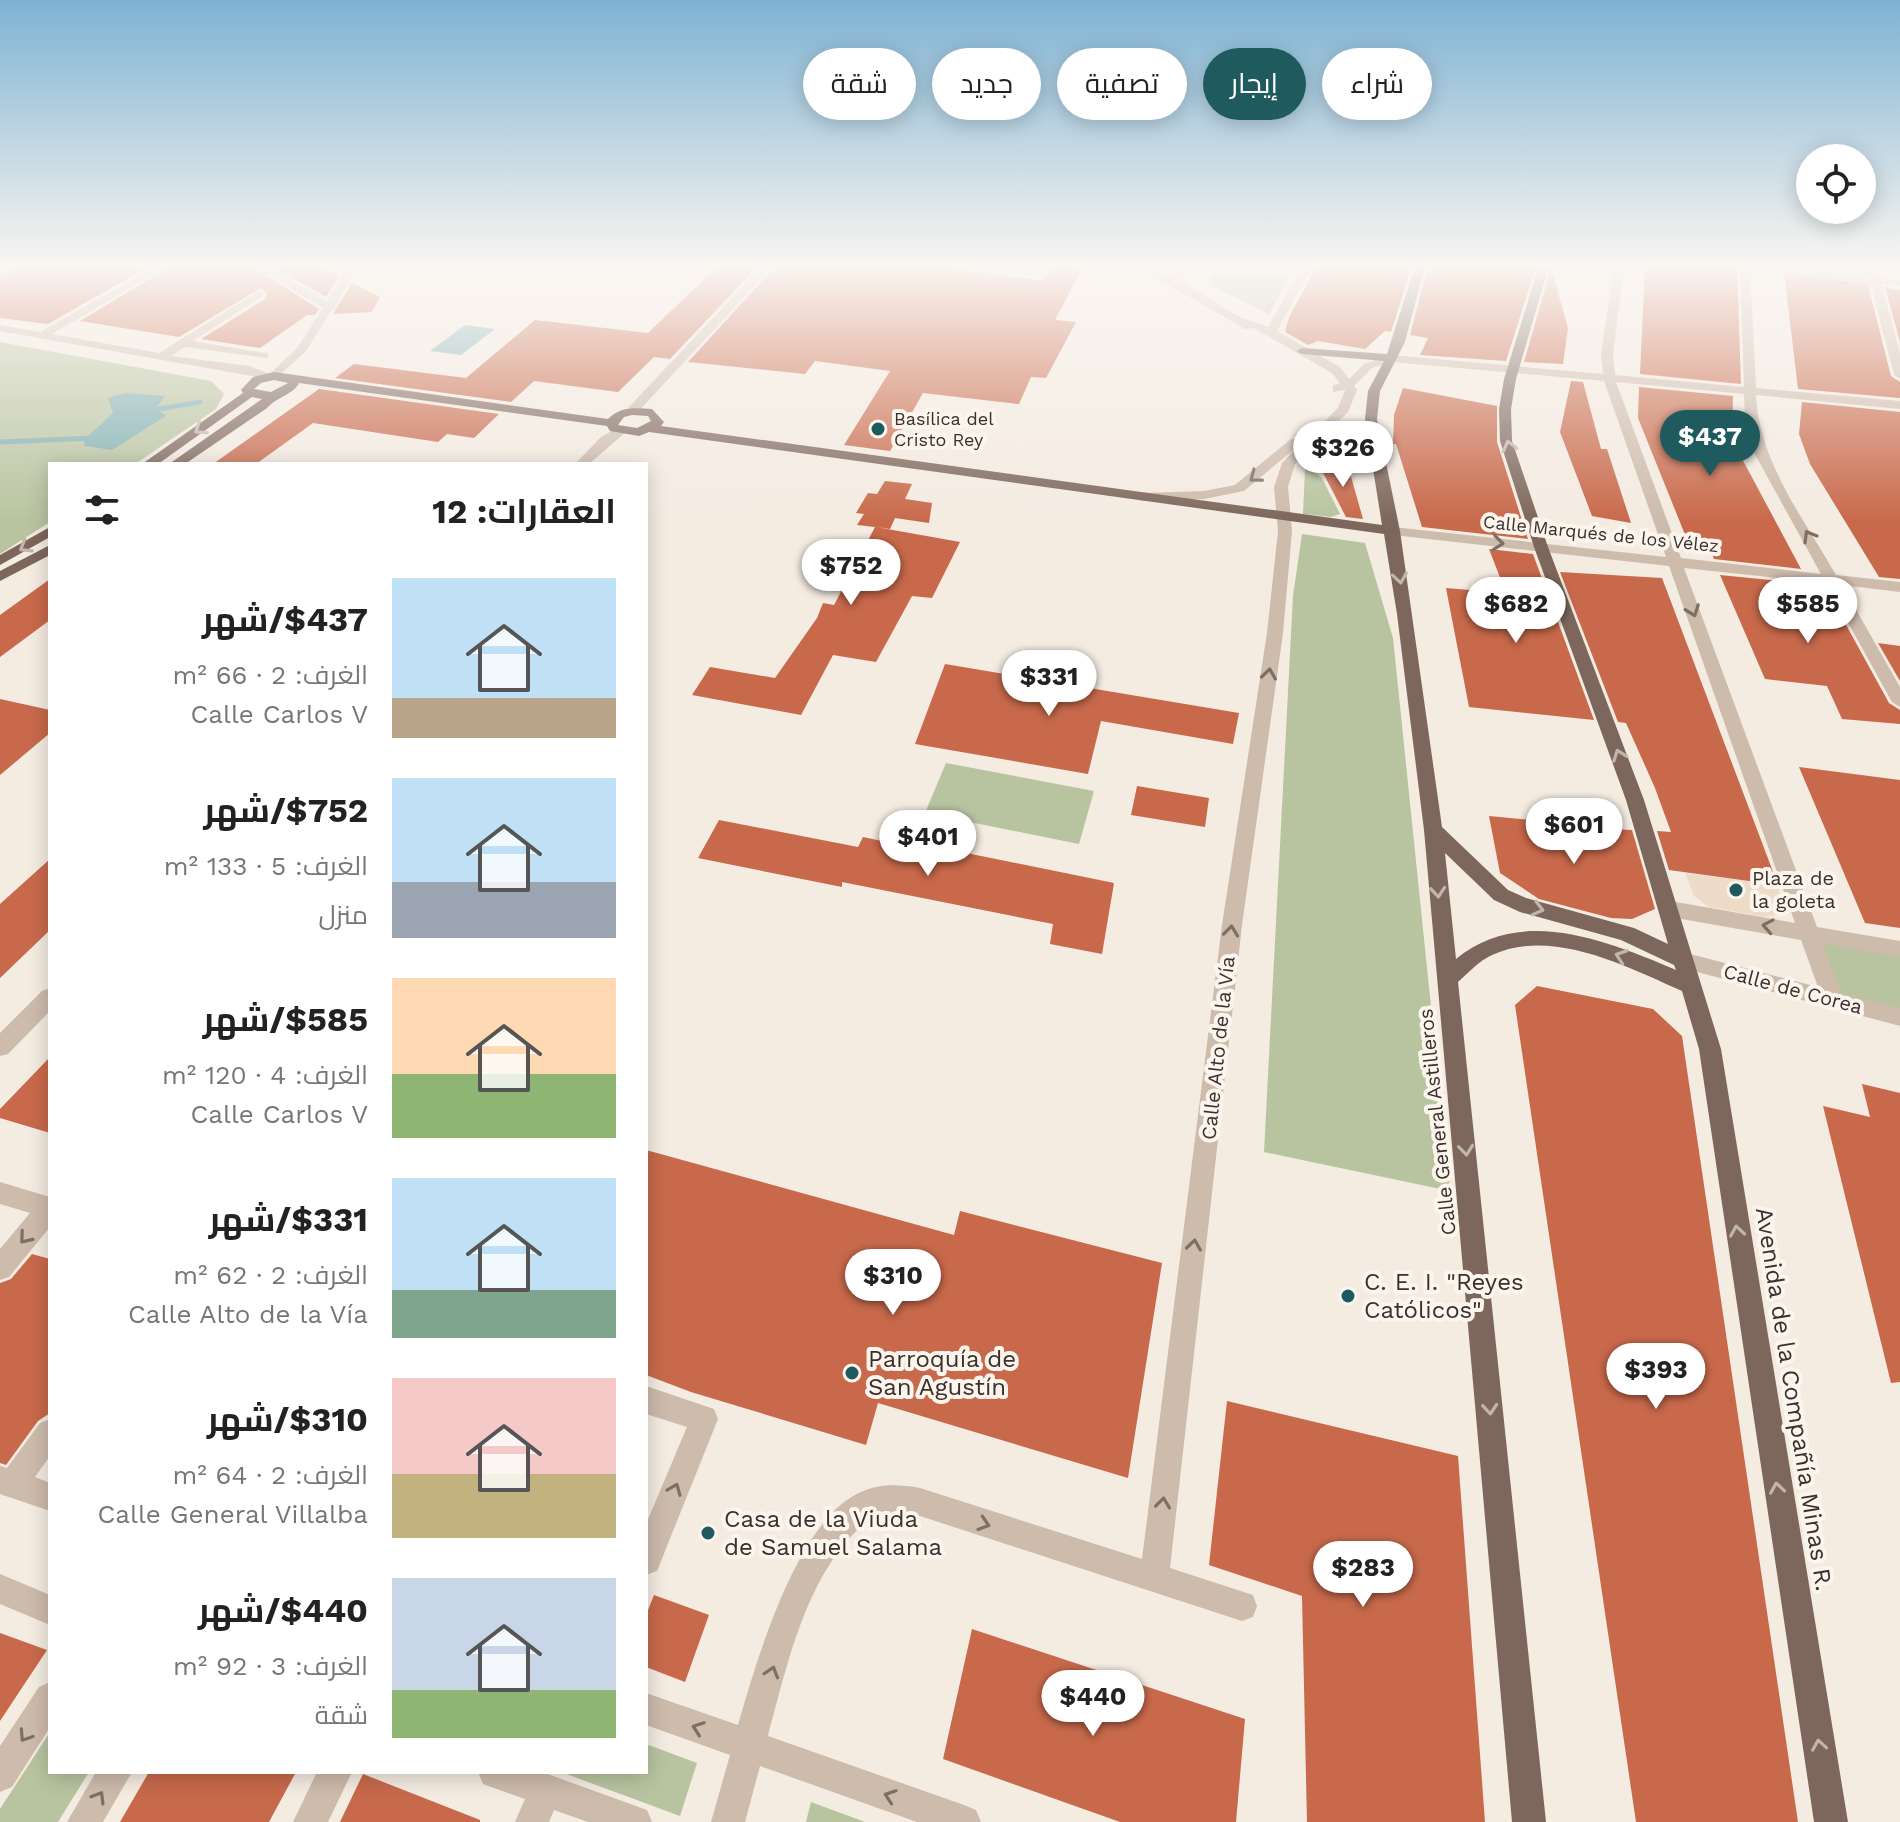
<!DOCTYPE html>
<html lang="ar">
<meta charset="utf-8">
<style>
:root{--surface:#fff;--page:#f6f6f6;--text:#222;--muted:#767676;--accent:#1f5a5e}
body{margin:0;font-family:"Work Sans",Cairo,sans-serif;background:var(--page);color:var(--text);direction:rtl;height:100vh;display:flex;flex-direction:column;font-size:30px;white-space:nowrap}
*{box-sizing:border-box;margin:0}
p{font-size:26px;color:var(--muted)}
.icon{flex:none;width:44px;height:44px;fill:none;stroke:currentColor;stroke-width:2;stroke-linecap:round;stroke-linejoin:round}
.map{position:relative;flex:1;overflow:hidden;direction:ltr}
.panel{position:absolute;left:48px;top:462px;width:600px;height:1312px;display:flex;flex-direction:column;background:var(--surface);border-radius:0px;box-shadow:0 4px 20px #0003;direction:rtl}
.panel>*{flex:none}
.guide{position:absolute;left:672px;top:48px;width:760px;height:72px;direction:rtl;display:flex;gap:16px}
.fabs{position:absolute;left:1796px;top:144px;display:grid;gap:16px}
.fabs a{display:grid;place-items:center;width:80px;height:80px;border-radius:50%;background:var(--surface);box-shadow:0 4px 20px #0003;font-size:40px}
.price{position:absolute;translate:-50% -68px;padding:0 18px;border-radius:28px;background:#fff;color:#222;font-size:26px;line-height:52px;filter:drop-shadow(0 2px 4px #0008)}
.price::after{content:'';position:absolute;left:50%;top:48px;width:24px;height:18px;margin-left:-12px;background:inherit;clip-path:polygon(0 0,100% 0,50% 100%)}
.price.active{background:var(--accent);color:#fff}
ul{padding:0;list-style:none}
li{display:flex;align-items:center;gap:24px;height:200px;padding:0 32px}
li span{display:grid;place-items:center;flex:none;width:224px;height:160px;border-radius:0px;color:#555}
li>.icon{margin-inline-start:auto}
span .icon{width:96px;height:96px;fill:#fffc;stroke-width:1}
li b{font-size:34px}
h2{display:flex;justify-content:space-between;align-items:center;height:96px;padding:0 32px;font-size:34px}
.pill{padding:0 28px;border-radius:36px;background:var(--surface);box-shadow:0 4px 20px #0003;font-size:28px;line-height:72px}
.pill.active{background:var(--accent);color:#fff}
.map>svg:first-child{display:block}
</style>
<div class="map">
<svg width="1900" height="1822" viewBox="0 0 1900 1822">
<rect width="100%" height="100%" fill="#f4ebe1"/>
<!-- green -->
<path fill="#b8c4a0" d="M1228 266H1296L1269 314 1210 285V277Z
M1783 266H1833L1870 272 1869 285 1784 272Z
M0 342 211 381 224 394 216 409 135 464H50V522L0 554Z
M1309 468 1322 478 1340 514 1331 517 1303 514 1305 469Z
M1302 534 1365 543 1393 638 1450 1191 1264 1152 1293 596Z
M946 763 1094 791 1079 844 925 813Z
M1821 941 1900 955V1013L1836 998Z
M50 1732V1772H89L58 1822H0V1809Z
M646 1744 697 1763 680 1816 561 1772H646Z
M811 1802 865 1822H806Z"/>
<!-- plaza -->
<path fill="#ecdcc8" d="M1685 873 1777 885 1783 903 1778 914 1765 917 1709 907 1694 896Z"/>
<!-- water -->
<path fill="#7fb0b2" d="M465 325 495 329 461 355 430 351Z
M125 393 165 396 156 408 166 416 112 450 85 446 84 440 113 413 108 398Z"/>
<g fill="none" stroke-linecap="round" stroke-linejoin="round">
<!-- stream -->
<path stroke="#7fb0b2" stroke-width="5" d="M148 411 200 402
M0 442 94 438"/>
</g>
<!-- building -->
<path fill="#c8694b" d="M18 266H150L48 324 0 318V275Z
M171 266H251L319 309 315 315H307L260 348 201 339 265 299 267 293 261 288 179 337 80 321Z
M272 266H320L339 276 326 297Z
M718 266H758L670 359 654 357 618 392 534 381 511 402 335 378 354 364 466 378 535 320 648 333Z
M776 266H937L1043 281 1052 266 1082 269 1055 320 1076 322 1046 378 1031 377 1019 404 923 393 890 451 844 445 890 371 815 361 805 374 688 362Z
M1317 266H1412L1391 332 1385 331 1365 349 1318 341 1308 345 1285 332 1289 317Z
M1428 266H1536L1506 361 1420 355 1428 338 1410 335Z
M1645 266H1737L1741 384 1640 374Z
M1551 268 1568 328 1563 364 1524 362Z
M1784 272 1868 285 1891 376 1900 382V398L1798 389Z
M352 283 380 297 372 312 333 314Z
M1885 287 1900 290V342Z
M1571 381 1583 382 1601 449H1607L1631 523 1592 516 1560 432Z
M1639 387 1733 396 1732 440 1801 569 1714 559 1712 554 1692 552 1638 418Z
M1403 388 1497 406V442L1528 539 1422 527 1396 444H1393L1394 415Z
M319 389 499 414 474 438 447 434 438 442 313 423 256 464H213Z
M1802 402 1900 412V579L1879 577 1810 464 1799 434Z
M1319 465 1348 466 1363 519 1346 517Z
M885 481 912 484 905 499 932 503 929 523 895 518 890 529 876 527 960 542 932 598 912 596 876 662 833 655 801 715 692 695 710 667 775 678 817 618 823 603 834 605 875 527 857 525 864 514 856 513 868 493 877 494Z
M1489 549 1533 554 1594 720 1469 707 1446 588 1506 593Z
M1560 572 1662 578 1778 885 1669 870 1657 831 1671 832 1655 788 1626 723 1618 722Z
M1720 575 1809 584 1813 590 1828 592 1889 703 1900 710V724L1842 719 1827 686 1765 679Z
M50 579V620L0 657V615Z
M1878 643 1900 646V681Z
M945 664 1239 713 1233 744 1101 721 1088 774 915 744Z
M0 699 50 710V733L0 775Z
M1799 767 1900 780V928L1865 923Z
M1137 786 1209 798 1205 827 1131 815Z
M1489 816 1554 822 1555 826 1632 830 1655 909 1632 919 1611 918 1539 899 1500 873Z
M719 820 858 847 863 837 910 847 912 842 1114 883 1102 954 1050 944 1053 924 842 882V887L698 858Z
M50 859V930L0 978V904Z
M1537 986 1653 1009 1682 1036 1798 1822H1636L1515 1005Z
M50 1057V1133L0 1118V1109Z
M1862 1084 1900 1093V1382L1891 1383 1823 1106 1870 1117Z
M646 1150 954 1235 960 1211 1162 1263 1128 1478 878 1403 866 1445 691 1392 646 1375Z
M32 1254 50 1259V1413L38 1421 6 1465 0 1463V1283L11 1279Z
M1227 1401 1458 1456 1485 1822H1307L1302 1596 1209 1565Z
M654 1595 709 1615 685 1682 646 1667V1615Z
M972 1629 1245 1719 1236 1822H1120L943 1759Z
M0 1633 47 1650 0 1721Z
M149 1772H296L269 1822H120Z
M363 1774 480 1820V1822H340Z"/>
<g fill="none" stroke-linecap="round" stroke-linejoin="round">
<!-- minor -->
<path fill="#cdbbac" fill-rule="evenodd" d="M156 266H168L52 334 159 353 259 291 264 294 263 296 193 341 264 353 268 354V358L185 347 171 356 249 366 270 374 298 347 323 308 254 266H266L327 301 349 266H359L335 306 336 308 331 311 306 351 274 380 0 331V325L40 332Z
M762 266H773L636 414H628V408Z
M1136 266H1149L1169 275 1185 266H1198L1177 279 1240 317 1268 327 1302 266H1312L1277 331 1340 367 1349 379 1364 364 1391 355 1603 374 1601 354 1614 266H1624L1613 354 1615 375 1744 387 1740 266H1750L1756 388 1900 401V409L1756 395C1759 462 1804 519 1836 575L1900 582V592L1842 585 1900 687V707L1892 702 1826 583 1684 568 1817 927 1900 941V957L1823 944 1841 993 1900 1008V1026L1686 969 1679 967 1676 961 1679 955 1686 953 1818 987 1801 940 1670 917 1663 914 1660 909 1663 904 1670 901 1795 923 1669 566 1393 535 1386 531 1393 527 1666 557 1604 381 1392 362 1372 368 1354 386 1357 390 1348 412 1295 464 1288 487 1292 531 1283 633 1242 925 1170 1568 1253 1595 1257 1606 1253 1617 1242 1621 920 1516H874C808 1564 788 1662 768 1736L964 1805 976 1810 981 1822H917L760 1766 745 1822H711L730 1755 646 1725V1693L738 1725C756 1663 795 1527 855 1495 876 1483 897 1484 920 1488L1142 1559 1222 925 1267 633 1278 531 1274 487 1282 463 1298 446 1244 491 1204 499 1142 501 1135 497 1142 493 1204 491 1235 485 1291 439H1301V444L1338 408 1345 390 1333 392V386L1340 383 1332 373 1254 328 1245 329ZM1616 382 1744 394 1745 419 1752 449 1821 574 1681 558Z
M1866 266H1876L1879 277 1900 280V286L1881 283 1900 353V379L1894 375Z
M617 428 627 431 589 464H575L601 437Z
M50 988V1011L8 1054 0 1056V1033L42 991Z
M0 1182 50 1197V1227L9 1277 0 1280V1249L30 1213 0 1204Z
M646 1386 714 1409 718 1419 657 1571 646 1575V1524L687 1427 646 1414Z
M50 1419V1456L35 1477 50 1483V1511L0 1494V1466L7 1468 40 1423Z
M0 1574 50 1595V1625L0 1604Z
M50 1682V1727L12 1787 0 1792V1746L39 1687Z
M96 1772H132L103 1822H67Z
M317 1772H352L328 1822H293Z
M478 1772H542L647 1810 652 1822H588L554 1810 549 1822H515L525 1799 483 1784Z"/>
<!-- major -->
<path fill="#7d675c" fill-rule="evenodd" d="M1415 266H1425L1405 342 1380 391 1377 419 1400 531 1442 827 1508 890 1526 898 1634 928 1668 944 1626 800 1534 547 1500 441 1499 409 1504 379 1539 266H1549L1516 379 1511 409 1512 441 1548 547 1644 800 1721 1049 1848 1822H1814L1699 1049 1682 991C1628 967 1552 927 1492 955 1479 961 1469 972 1458 982L1546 1822H1512L1424 830 1397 614 1384 534 649 432 639 436 610 431 607 426 299 383C294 394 277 397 267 408L185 464H169L262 399 252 397 158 464H142L243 393 241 390 253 377 274 372 608 419C621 406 635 408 652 409L664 422 661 426 1382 525 1365 419 1368 391 1384 361 1302 354 1296 351 1302 348 1387 354ZM274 380 288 383 271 392 254 389 261 383ZM632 415 648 416 651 421 637 428 618 425 624 417ZM1445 853 1494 900 1520 912 1621 940 1674 965 1676 970C1607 941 1521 905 1456 959Z
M50 527V537L0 565V555Z
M50 545V555L0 581V571Z"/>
</g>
<!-- one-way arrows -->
<defs><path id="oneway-chevron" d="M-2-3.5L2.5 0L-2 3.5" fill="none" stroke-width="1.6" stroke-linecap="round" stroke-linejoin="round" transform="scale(2)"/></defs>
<g stroke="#c2b5ac">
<use href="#oneway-chevron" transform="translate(200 429) rotate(146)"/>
<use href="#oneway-chevron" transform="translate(1509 446) rotate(-104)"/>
<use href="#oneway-chevron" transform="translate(25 547) rotate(149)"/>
<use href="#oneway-chevron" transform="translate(1400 578) rotate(81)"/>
<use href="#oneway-chevron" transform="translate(1619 755) rotate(-110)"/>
<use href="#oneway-chevron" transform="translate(1438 892) rotate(85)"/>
<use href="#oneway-chevron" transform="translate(1538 909) rotate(15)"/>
<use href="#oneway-chevron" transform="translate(1621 956) rotate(-161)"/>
<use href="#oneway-chevron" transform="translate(1466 1150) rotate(84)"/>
<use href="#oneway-chevron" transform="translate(1737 1231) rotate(-99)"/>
<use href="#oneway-chevron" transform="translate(1490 1409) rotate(85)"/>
<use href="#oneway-chevron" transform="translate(1777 1488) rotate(-99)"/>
<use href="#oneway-chevron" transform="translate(1819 1745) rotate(-99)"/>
</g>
<g stroke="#7d6f65">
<use href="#oneway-chevron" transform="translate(1255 477) rotate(143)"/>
<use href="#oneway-chevron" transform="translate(1809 536) rotate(-120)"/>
<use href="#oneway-chevron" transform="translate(1498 543) rotate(6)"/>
<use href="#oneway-chevron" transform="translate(1693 611) rotate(70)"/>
<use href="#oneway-chevron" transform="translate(1269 674) rotate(-82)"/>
<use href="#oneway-chevron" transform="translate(1768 926) rotate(-170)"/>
<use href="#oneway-chevron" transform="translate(1231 931) rotate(-83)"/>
<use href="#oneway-chevron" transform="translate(25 1238) rotate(130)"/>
<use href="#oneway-chevron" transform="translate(1194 1245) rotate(-82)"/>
<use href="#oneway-chevron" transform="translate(675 1489) rotate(-68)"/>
<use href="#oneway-chevron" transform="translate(1163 1503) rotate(-83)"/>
<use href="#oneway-chevron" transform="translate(984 1524) rotate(18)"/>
<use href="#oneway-chevron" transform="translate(772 1672) rotate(-73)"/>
<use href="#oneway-chevron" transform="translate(698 1728) rotate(-160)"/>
<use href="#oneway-chevron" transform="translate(25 1736) rotate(123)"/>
<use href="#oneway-chevron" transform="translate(890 1796) rotate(-161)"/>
<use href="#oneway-chevron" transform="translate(99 1797) rotate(-59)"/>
</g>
<!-- sky -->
<linearGradient id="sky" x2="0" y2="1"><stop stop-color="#7eb2d2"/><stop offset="0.51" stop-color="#faf6f2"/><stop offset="1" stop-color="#faf6f2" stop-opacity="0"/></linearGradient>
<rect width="1900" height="521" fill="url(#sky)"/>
<!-- markers -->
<g fill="#1f5a5e" stroke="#fbf5ee" stroke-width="3">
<circle cx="878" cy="429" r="8"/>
<circle cx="1736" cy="890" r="8"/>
<circle cx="1348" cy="1296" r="8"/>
<circle cx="852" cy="1373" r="8"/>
<circle cx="708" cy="1533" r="8"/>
</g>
<g text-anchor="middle" stroke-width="8" stroke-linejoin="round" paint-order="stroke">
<!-- far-poi labels -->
<g font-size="18" fill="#3b302b" stroke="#fbf5ee" text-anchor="start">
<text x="894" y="425">Basílica del<tspan x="894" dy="21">Cristo Rey</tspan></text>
</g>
<!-- far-street labels -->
<g font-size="18" fill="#3b302b" stroke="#fbf5ee">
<text transform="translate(1601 534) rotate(6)" y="6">Calle Marqués de los Vélez</text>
</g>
<!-- poi labels -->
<g font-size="20" fill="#3b302b" stroke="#fbf5ee" text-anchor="start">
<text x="1752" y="885">Plaza de<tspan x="1752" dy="23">la goleta</tspan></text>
</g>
<!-- street labels -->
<g font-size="20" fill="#3b302b" stroke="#fbf5ee">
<text transform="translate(1793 989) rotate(15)" y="7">Calle de Corea</text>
<text transform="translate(1218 1048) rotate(-84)" y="7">Calle Alto de la Vía</text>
<text transform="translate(1437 1122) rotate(-96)" y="7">Calle General Astilleros</text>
</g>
<!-- near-poi labels -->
<g font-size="24" fill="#3b302b" stroke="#fbf5ee" text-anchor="start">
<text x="1364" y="1290">C. E. I. "Reyes<tspan x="1364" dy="28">Católicos"</tspan></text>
<text x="868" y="1367">Parroquía de<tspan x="868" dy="28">San Agustín</tspan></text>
<text x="724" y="1527">Casa de la Viuda<tspan x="724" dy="28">de Samuel Salama</tspan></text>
</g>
<!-- near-street labels -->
<g font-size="24" fill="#3b302b" stroke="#fbf5ee">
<text transform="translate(1794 1399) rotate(81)" y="8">Avenida de la Compañía Minas R.</text>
</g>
</g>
</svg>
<div class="fabs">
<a><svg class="icon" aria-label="locate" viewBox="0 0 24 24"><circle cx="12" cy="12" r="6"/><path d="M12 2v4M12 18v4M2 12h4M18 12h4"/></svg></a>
</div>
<b class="price active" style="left:1710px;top:478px">$437</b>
<b class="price" style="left:1343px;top:489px">$326</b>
<b class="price" style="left:851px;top:607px">$752</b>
<b class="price" style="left:1516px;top:645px">$682</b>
<b class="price" style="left:1808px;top:645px">$585</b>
<b class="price" style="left:1049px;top:718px">$331</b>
<b class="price" style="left:1574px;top:866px">$601</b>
<b class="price" style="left:928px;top:878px">$401</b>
<b class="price" style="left:893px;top:1317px">$310</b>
<b class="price" style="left:1656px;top:1411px">$393</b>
<b class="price" style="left:1363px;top:1609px">$283</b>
<b class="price" style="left:1093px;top:1738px">$440</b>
<div class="guide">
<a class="pill">شراء</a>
<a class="pill active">إيجار</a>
<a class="pill">تصفية</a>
<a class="pill">جديد</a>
<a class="pill">شقة</a>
</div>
<section class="panel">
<h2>العقارات: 12<svg class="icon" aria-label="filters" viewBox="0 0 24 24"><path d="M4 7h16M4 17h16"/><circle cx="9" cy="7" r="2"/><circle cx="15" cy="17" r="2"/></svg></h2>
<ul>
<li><span style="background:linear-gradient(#bfe0f5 75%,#b9a48a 0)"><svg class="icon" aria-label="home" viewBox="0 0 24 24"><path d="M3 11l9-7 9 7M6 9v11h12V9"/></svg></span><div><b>$437/شهر</b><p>الغرف: 2 · 66 m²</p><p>Calle Carlos V</p></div></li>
<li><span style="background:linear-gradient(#bfe0f5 65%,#9aa5b1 0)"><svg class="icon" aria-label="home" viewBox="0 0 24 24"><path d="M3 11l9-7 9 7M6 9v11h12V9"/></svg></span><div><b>$752/شهر</b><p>الغرف: 5 · 133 m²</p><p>منزل</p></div></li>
<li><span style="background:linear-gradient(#ffd9b3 60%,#8fb573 0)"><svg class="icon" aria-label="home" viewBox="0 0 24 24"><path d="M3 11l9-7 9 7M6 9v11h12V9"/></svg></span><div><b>$585/شهر</b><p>الغرف: 4 · 120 m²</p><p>Calle Carlos V</p></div></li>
<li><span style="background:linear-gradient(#bfe0f5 70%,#7fa58c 0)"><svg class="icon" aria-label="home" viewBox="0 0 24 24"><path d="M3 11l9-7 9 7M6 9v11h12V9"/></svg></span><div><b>$331/شهر</b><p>الغرف: 2 · 62 m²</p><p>Calle Alto de la Vía</p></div></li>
<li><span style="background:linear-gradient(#f6c9c9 60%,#c2b280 0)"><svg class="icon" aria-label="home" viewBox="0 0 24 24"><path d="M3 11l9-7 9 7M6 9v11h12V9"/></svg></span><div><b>$310/شهر</b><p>الغرف: 2 · 64 m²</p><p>Calle General Villalba</p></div></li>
<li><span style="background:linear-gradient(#c9d6e8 70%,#8fb573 0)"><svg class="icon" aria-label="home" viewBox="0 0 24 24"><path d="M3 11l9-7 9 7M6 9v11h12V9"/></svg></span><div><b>$440/شهر</b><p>الغرف: 3 · 92 m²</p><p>شقة</p></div></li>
</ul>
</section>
</div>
